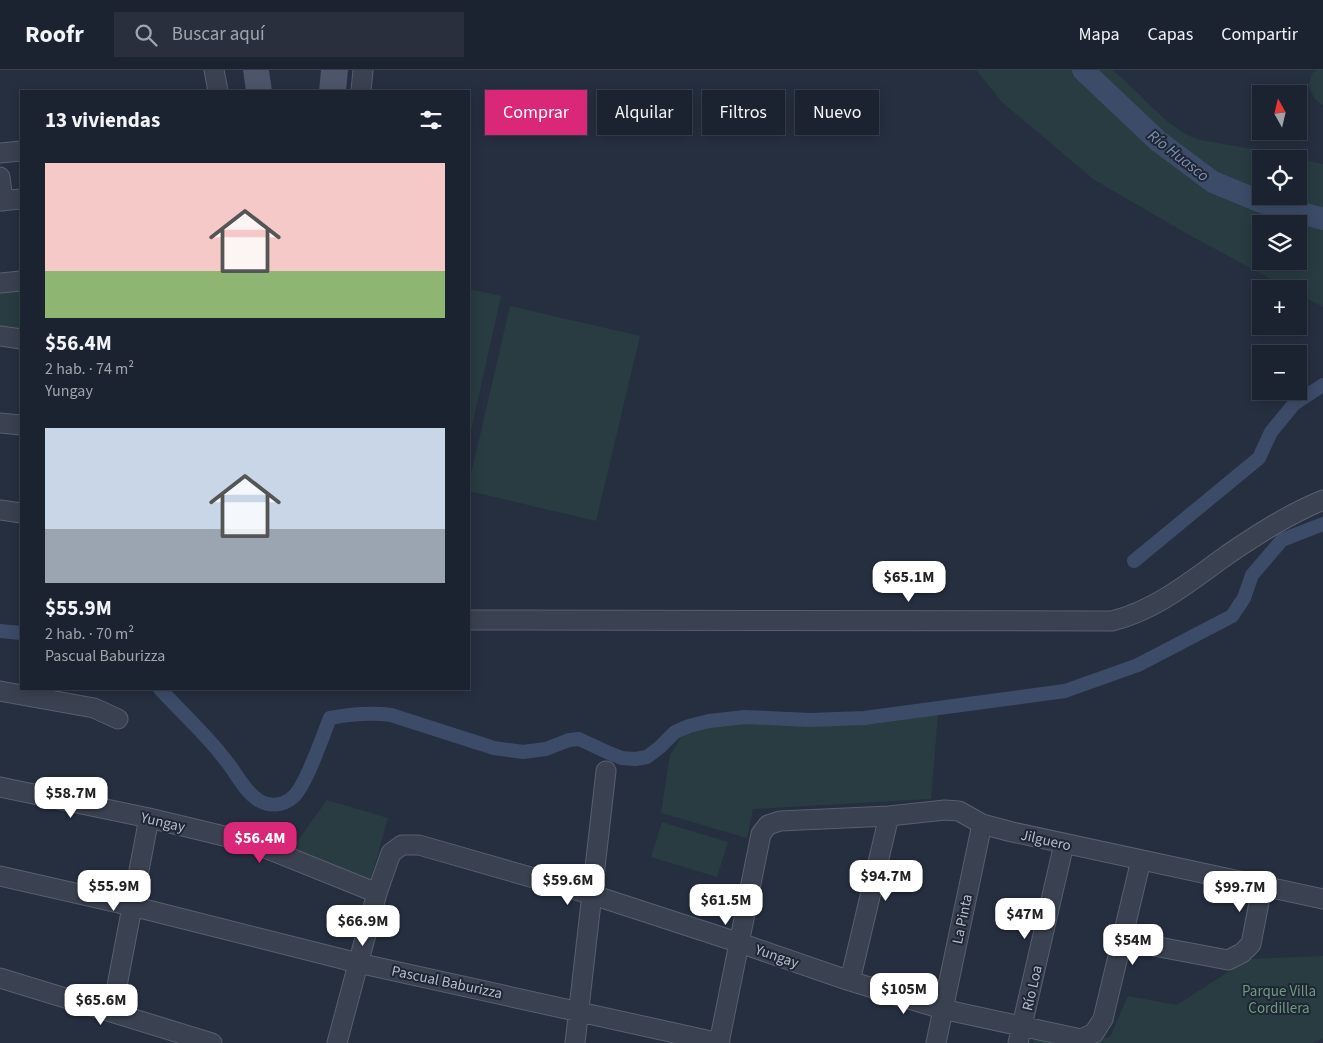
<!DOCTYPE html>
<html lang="es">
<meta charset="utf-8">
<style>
:root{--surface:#1c2330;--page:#292f3c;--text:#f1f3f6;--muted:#a0a4ab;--line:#3a404c;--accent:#db2777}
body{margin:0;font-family:"Source Sans 3",sans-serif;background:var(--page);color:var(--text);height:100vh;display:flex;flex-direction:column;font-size:19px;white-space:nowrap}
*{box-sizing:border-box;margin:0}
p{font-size:16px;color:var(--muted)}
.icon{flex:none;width:28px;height:28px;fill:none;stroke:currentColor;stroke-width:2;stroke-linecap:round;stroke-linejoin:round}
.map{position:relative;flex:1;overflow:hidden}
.details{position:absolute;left:20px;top:20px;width:450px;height:600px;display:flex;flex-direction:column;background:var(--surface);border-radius:0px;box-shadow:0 2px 12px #0003,0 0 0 1px var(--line)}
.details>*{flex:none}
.hud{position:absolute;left:485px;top:20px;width:475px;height:45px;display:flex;gap:10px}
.needle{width:32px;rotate:352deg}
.fabs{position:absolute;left:1252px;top:15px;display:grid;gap:10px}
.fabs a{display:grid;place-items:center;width:55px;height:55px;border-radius:0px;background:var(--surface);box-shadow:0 2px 12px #0003,0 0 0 1px var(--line);font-size:25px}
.price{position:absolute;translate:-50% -42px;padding:0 11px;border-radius:10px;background:#fff;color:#222;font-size:16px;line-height:32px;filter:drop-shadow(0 1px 2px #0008)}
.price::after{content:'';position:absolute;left:50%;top:30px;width:15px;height:11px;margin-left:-8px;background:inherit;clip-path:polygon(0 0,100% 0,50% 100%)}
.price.on{background:var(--accent);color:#fff}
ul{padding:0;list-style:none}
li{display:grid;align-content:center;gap:10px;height:265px;padding:0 25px}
li span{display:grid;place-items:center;height:155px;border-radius:0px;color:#555}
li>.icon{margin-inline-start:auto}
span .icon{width:90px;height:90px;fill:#fffc;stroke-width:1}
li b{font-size:21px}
h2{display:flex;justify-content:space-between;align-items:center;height:60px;padding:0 25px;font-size:21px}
.tag{padding:0 18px;border-radius:0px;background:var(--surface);box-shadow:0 2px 12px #0003,0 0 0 1px var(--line);font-size:18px;line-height:45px}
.tag.on{background:var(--accent);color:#fff}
header{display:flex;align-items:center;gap:30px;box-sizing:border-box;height:70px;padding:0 25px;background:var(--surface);border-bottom:1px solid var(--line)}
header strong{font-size:24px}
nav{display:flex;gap:28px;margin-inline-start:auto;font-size:18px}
.search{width:350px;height:45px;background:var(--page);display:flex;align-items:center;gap:12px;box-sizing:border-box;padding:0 18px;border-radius:0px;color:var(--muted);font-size:19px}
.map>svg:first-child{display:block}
</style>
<header>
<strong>Roofr</strong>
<div class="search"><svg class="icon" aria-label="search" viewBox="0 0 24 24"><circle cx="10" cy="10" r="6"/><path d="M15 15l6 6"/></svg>Buscar aquí</div>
<nav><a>Mapa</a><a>Capas</a><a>Compartir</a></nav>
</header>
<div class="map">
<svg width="1323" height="973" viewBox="0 0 1323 973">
<rect width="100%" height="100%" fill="#262f40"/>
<!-- green -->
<path fill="#283c41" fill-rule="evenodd" d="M976 0H1112C1140 21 1157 48 1188 65 1196 70 1208 71 1218 73 1245 78 1271 81 1297 89H1261V126H1299V89L1323 94V237L1299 224V219H1289L1182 161 1093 109 1002 32ZM1261 154H1299V191H1261Z
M1317 0H1323V36L1314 28 1308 15 1313 2Z
M21 213V267L0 264V215Z
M469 219 501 226 469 370Z
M510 236 640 266 596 451 469 421V413Z
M938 645 931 729 753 739 747 768 661 743 670 685 682 666 730 649Z
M327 730 388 748 370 812 291 780Z
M662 752 728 772 717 807 651 787Z
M1323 886V968L1313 973H1033L1035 968 1081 969 1110 967 1128 926 1177 935 1248 889Z"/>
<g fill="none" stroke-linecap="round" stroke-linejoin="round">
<!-- canal -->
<path stroke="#3c4b68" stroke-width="14" d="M1134 491 1259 388 1271 362 1294 334 1323 315
M0 561 21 563
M160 619C182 643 208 666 227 692 237 704 244 721 258 730 270 737 283 736 293 727 306 716 323 665 330 648 351 644 370 642 391 645L494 678 523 682 546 679 569 670 579 669 609 683 622 688 635 689 647 687 660 677 675 662 689 656 709 651 745 647 810 650 864 648 1065 621 1138 595 1232 546 1244 528 1252 505 1282 470 1323 454"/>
<!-- river -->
<path stroke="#3c4b68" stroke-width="22" d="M1083 0 1158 71 1213 112 1264 133 1323 149"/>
</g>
<!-- building -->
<path fill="#4c5569" d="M243 0H269L272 21H246Z
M321 0H348L346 21H319Z"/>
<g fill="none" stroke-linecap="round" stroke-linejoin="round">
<defs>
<path id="minor" d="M214 0 218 21
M361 21 363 0
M0 83 21 81
M0 107 3 131
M0 131 21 129
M0 213 21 211
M0 266 21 269
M0 353 21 355
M0 440 21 443
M469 550 1112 551C1156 540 1191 511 1227 485 1258 464 1289 444 1323 430
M0 621 94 638 118 649
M0 717 149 748 253 773 377 823
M0 806 132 836 358 893 720 973
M1122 870 1228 890 1242 883 1251 874 1262 817
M0 908 212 973
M850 911 889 746
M112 942 149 748
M337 973 377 823 391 783 402 775H419L593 825 740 873 850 911 942 939 1081 969 1094 963 1103 949 1141 790
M575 973 606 701
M719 973 761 764 768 755 780 751 889 746 945 740 959 741 982 754 1012 762 1323 829
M936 973 982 754
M1018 973 1064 774"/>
</defs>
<!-- minor casing -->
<use href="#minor" stroke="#585f6d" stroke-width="21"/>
<!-- minor -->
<use href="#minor" stroke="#3a4150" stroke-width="19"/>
</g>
<g text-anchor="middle" stroke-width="4" stroke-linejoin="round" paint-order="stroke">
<!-- street labels -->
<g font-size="15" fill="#b7bdca" stroke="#1f2635">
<text transform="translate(163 752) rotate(13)" y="5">Yungay</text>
<text transform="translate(1046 770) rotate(13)" y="5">Jilguero</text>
<text transform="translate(962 849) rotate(-78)" y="5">La Pinta</text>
<text transform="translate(777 886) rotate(19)" y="5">Yungay</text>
<text transform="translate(447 912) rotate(12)" y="5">Pascual Baburizza</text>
<text transform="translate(1032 918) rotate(-77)" y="5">Río Loa</text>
</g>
<!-- park labels -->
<g font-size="15" fill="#6f9b7d" stroke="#1f2635">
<text x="1279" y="926">Parque Villa<tspan x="1279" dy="17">Cordillera</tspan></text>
</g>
<!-- water labels -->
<g font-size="16" font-style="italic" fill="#7f90b1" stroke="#1f2635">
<text transform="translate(1179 85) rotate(38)" y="6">Río Huasco</text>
</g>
</g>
</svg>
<div class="fabs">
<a><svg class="needle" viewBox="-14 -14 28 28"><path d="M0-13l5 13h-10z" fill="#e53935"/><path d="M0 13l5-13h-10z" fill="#a0a4ab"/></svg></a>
<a><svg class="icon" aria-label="locate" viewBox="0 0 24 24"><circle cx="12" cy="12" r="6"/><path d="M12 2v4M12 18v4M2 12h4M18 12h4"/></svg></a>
<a><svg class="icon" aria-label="layers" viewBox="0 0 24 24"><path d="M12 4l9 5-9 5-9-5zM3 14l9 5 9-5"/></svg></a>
<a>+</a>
<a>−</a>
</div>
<b class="price" style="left:909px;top:533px">$65.1M</b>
<b class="price" style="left:71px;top:749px">$58.7M</b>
<b class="price on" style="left:260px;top:794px">$56.4M</b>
<b class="price" style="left:886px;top:832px">$94.7M</b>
<b class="price" style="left:568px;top:836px">$59.6M</b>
<b class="price" style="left:114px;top:842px">$55.9M</b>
<b class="price" style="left:1240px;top:843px">$99.7M</b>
<b class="price" style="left:726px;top:856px">$61.5M</b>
<b class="price" style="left:1025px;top:870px">$47M</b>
<b class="price" style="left:363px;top:877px">$66.9M</b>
<b class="price" style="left:1133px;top:896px">$54M</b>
<b class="price" style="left:904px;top:945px">$105M</b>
<b class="price" style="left:101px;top:956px">$65.6M</b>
<div class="hud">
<a class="tag on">Comprar</a>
<a class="tag">Alquilar</a>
<a class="tag">Filtros</a>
<a class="tag">Nuevo</a>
</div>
<section class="details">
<h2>13 viviendas<svg class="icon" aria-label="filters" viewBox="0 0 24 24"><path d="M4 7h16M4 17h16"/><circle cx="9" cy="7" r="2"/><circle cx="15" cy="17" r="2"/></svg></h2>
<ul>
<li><span style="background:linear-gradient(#f6c9c9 70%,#8fb573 0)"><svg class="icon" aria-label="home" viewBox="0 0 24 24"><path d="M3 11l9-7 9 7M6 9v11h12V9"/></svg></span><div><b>$56.4M</b><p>2 hab. · 74 m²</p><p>Yungay</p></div></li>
<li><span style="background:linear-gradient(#c9d6e8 65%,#9aa5b1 0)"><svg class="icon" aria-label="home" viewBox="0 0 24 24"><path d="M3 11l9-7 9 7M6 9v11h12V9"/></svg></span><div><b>$55.9M</b><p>2 hab. · 70 m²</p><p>Pascual Baburizza</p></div></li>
</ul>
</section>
</div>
